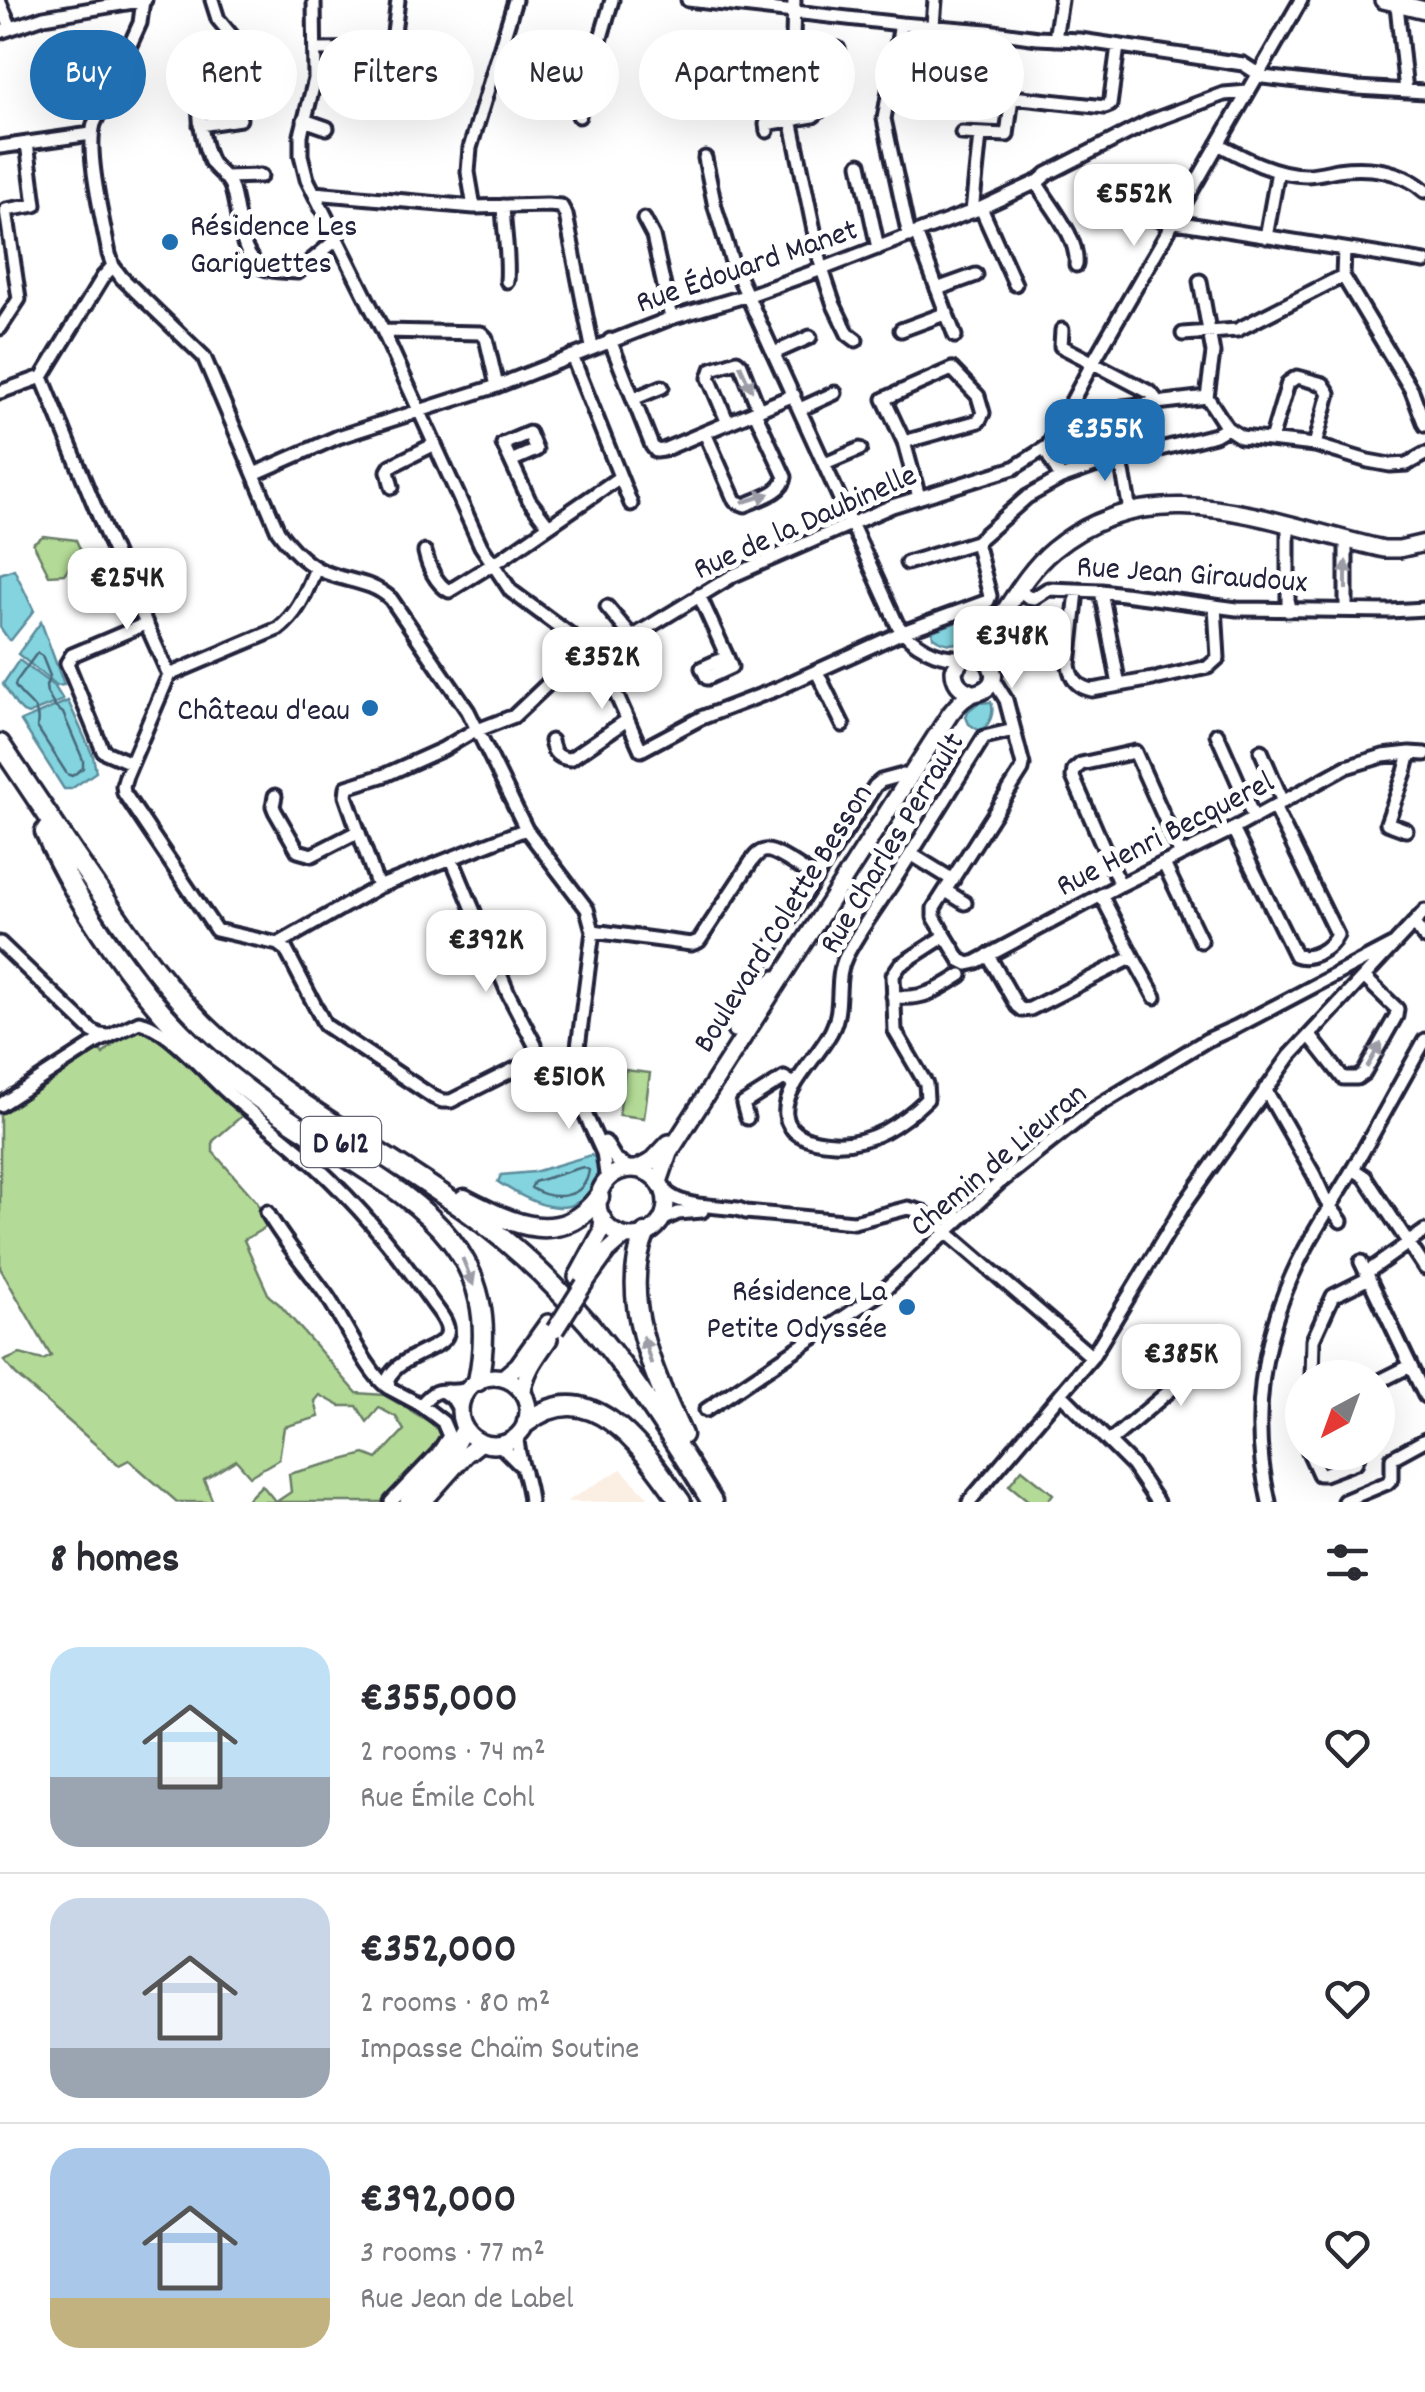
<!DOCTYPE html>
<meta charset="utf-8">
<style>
:root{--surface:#fff;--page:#f7f7f7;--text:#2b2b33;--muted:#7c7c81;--line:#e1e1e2;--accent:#1f6fb2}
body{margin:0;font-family:Dekko,sans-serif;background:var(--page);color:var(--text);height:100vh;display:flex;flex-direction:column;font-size:38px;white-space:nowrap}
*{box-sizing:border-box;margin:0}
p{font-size:32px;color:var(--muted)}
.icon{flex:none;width:55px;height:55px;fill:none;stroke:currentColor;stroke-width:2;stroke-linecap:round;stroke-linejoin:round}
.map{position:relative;height:1502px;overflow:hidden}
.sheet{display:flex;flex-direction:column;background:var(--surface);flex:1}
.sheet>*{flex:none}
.top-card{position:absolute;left:30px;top:30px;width:1365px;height:90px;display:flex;gap:20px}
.needle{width:65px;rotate:221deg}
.buttons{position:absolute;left:1285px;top:1360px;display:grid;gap:20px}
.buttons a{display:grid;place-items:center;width:110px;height:110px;border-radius:50%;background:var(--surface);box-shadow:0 10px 40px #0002;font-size:50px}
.price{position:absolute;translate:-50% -85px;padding:0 22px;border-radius:20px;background:#fff;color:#222;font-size:32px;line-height:65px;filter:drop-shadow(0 2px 5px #0008)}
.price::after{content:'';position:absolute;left:50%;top:60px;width:30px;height:22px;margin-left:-15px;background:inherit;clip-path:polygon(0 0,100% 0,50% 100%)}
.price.current{background:var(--accent);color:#fff}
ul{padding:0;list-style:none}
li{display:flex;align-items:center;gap:30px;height:250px;padding:0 50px}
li+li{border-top:2px solid var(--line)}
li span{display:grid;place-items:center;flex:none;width:280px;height:200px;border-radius:30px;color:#555}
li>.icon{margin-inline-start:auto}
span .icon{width:120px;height:120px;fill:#fffc;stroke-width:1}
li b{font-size:42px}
h2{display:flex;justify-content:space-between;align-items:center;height:120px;padding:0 50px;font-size:42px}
.chip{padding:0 35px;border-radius:45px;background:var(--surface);box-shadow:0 10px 40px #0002;font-size:35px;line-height:90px}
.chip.current{background:var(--accent);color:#fff}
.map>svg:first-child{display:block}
</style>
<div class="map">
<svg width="1425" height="1502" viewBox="0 0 1425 1502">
<rect width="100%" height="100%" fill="#fff"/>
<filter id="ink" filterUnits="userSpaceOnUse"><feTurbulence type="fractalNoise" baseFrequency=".01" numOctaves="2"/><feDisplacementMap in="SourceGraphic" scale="20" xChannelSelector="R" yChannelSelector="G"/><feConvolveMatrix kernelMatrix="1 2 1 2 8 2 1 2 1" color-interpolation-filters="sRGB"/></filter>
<g filter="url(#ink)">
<!-- built -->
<path fill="#fbefe3" d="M621 1469 653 1502H566Z"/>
<!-- green -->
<path fill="#b3da96" stroke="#6a7e68" stroke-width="2.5" d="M733 73 750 76 742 118 724 114Z
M43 536 76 540 81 551 64 574 49 575 33 543Z
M145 1029 156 1034 245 1113 213 1141V1152L257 1202 266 1227 244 1240 269 1296 279 1304 357 1393 384 1395 435 1425 443 1438 430 1457 384 1502H236L247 1500 262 1485 276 1502 291 1492 289 1474 365 1454 377 1459 404 1430 396 1417 379 1408 367 1422 357 1406H340L320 1395 315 1401 319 1417 284 1427 279 1459 250 1476 236 1460 204 1480 213 1502H177L129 1460 119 1465 16 1375 4 1361 20 1354 43 1360 51 1356 0 1268V1109L99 1048 103 1054C115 1042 128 1032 145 1029Z
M625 1070 650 1073 644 1118 619 1115Z
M1022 1469 1053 1494 1047 1502H1030L1009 1485Z"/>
<!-- water -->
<path fill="#83d4de" stroke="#5c8d9d" stroke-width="2.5" d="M14 569 34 611 11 640H9L0 627V574Z
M976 615 981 617V622C968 640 954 652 933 637L932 631Z
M41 622 64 685 57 686 18 654Z
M1011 628H1015L1022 658 1009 669 1003 670 1001 667 1003 642Z
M19 660 55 687 63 700 28 714 23 712 16 705 3 684Z
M68 701 93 756 96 772 71 789H64L21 721Z
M991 702C995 713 990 725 980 731L969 724 966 717 968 711 978 703Z
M591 1155 597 1159C601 1171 600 1179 592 1189 567 1225 526 1199 498 1182L501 1175 534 1172Z"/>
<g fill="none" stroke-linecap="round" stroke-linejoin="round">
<!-- shore -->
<path stroke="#49697c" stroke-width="2.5" d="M37 653 42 656 50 676 46 686 47 693 55 707 63 713 83 760V768L72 776 67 774 37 727C41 704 27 705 15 686L16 682Z
M583 1167 589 1170C585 1200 553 1201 531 1188L534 1182Z"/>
<defs>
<path id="minor" d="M143 0 140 23 94 124C86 154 103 221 109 254L113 266 122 278 204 357 278 531C289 546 301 560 318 569 342 582 370 579 391 599L468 711 526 829 587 909 593 931 576 1063V1094L603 1153 607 1181
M212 0 218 19 236 41C208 70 193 91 202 132 204 143 206 152 211 162 217 171 227 176 231 186 240 209 237 262 267 269 277 272 288 271 298 272L337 239
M314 0 315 79 301 135V155L307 179 383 331 481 546 511 591 599 656 641 750 701 718 777 689 903 632 988 601 990 596 976 542
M688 0 901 24 987 31 1038 38 1080 40 1243 64 1263 77 1358 88 1425 92
M794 0 791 119 822 269 834 305 848 334 856 340
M0 3 11 28
M1397 5 1406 91
M901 24 884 119 909 236
M933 25 935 0
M0 32 44 17 145 0
M1055 39 1061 0
M236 41 259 52
M195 50 216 62
M315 50 392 49 398 0
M791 56C808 53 820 54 838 49
M354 73 355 50
M381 106 392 49
M579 116 580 102 590 75 612 0
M304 120 327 128
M200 125 240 119
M767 131 766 124 813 116 818 112 819 61 816 55
M962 133 1007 135 1012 97 1105 107 1110 105 1118 46
M1218 144C1244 158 1275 175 1306 175 1316 175 1327 172 1337 170 1369 166 1400 169 1425 191
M0 147 91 134
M705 158 715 207 732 262 897 624C911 644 939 661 964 656
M860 164 878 248
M224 177 261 176
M1036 182C1049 205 1079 237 1076 265
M314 193 474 207 547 205 561 206 566 215 592 347
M503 206C504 231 509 257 507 281
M474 207 468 172 470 148 515 0
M981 208 1015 284
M1088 208 1425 262
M972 212 980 135
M644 219 653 236 671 318
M916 233 955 336
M1266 237 1278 171
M1344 250 1343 276 1412 391 1425 425
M113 266 103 277 42 377 107 536 169 675
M1200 281 1213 353 1207 397
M937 289 976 275
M0 328 19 299 6 210 35 205 27 143
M901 330 947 313
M1062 330 1061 346 1151 393 1158 402
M383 331 481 333 486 338 497 386
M1183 334 1237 330 1343 276
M610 340 652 446 656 451 663 450 794 395
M774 353 810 337
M572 356 631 504
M0 392 42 377
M633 399 662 387
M800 409 835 393
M728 423 709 378 712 369 737 361 741 365 759 410
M705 433 735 501 745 505C759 498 783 493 785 477L755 412
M1271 440 1288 383 1297 377 1323 384 1329 393 1315 445
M904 442 884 399 952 369 978 396 983 413 979 421 904 442 919 497
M1121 460 1130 511
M511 461 503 444 529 433 536 450 511 461 529 500 549 526
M825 464 860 449
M254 474 338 437 497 386 671 318 752 294 822 269 981 208 1039 181 1047 174 1149 122 1224 94 1248 92
M1061 478 1048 455V446L1093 362 1301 0
M392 487 388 471 391 466 435 444
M1346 541V609
M425 552C428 566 436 584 449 591L501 559 620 477
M907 563 976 542 1027 497 1061 478 1094 466 1215 435 1227 428
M316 568C306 592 299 613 278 629L169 675 126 776 123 786 124 793 216 930 278 944 286 950 325 1025 433 1097 442 1101H451L537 1058
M1019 590 1028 597 1034 598 1048 589 1101 591 1237 609 1390 611 1425 609
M1077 591 1069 665C1071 680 1078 687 1092 690L1153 679
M1101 591 1119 685
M699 595 727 657 702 668 707 678 731 667 727 657
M607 607 632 637
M1288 611V525
M817 672 843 725
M1159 678 1208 667 1218 658 1215 606
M993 679 1006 700 1023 765 1022 770 934 908V917L960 960 968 964 976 962 1120 885 1233 829 1346 767 1383 756 1410 753 1425 754
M1217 734 1254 818
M551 741C553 753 558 758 570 759L627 720
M1261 751 1283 802
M131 763 103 751 67 663 72 655 145 624
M275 796 273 806 275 811 298 851 312 855 357 832
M1233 829 1295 955C1311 961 1330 949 1337 935L1274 807
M1406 830 1387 823 1405 772 1410 753
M911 854 953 880
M452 859 508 993 535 1045 537 1058 576 1063
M1164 864 1201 941
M1120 885 1073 777 1074 770 1081 764 1135 752 1181 855
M378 887 346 796 347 787 385 775 443 749 470 733 514 716 554 678 632 637 734 575 892 506 1014 468 1048 446 1123 407 1207 397 1227 428 1241 437 1315 445 1368 461 1390 465 1407 464 1425 454
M946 891 965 903
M1414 924 1425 938
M593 931 691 944 699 941 751 862C755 857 758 852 764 851 774 848 806 872 816 878
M945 936 900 965 893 975 895 1031 926 1084 927 1099C901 1124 871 1145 834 1143 815 1142 789 1138 786 1115 782 1089 821 1054 832 1030 844 1007 834 979 846 956 860 929 879 904 895 879 925 832 954 785 984 737L1014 730
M0 943 92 1031 100 1035 108 1036
M278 944 378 887 526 829
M988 955 1017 1006 1022 1010 1030 1009 1133 957 1101 895
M1133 957 1155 997
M893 996C921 1001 938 990 961 975
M736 1028 758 991 775 977
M734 1031 733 1019 759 966 875 786 881 781 903 775
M1310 1036 1343 1078H1357L1364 1073 1396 1016 1397 1009 1364 977
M1265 1089 1314 1175 1326 1201 1341 1221
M0 1105 97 1042 139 1022C167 1027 205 1073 228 1093 251 1113 276 1131 299 1151 349 1194 394 1247 431 1301 437 1310 450 1323 447 1334 444 1349 399 1355 388 1379L389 1388 421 1405C439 1382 444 1396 468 1389
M747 1118 743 1104 784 1078 795 1085
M605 1142 616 1160 631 1169
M1353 1169 1365 1177 1425 1268
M663 1189C673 1200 684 1202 698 1205L738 1209 746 1212 854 1222 908 1208 923 1212 937 1224 1092 1357
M267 1212C284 1242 307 1268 327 1296 343 1319 369 1376 389 1388
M662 1220 678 1213 702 1211
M1361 1262 1425 1396
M1366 1273 1425 1231
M1312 1378 1313 1340 1333 1296 1369 1278
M1378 1382 1410 1366
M443 1392 453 1399 459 1409
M1061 1394 1132 1465 1157 1502
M706 1410 883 1291 999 1183 1091 1110 1207 1040 1236 1027 1392 945
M1302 1422V1434
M517 1437C517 1460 529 1479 530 1502
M1110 1441 1224 1345
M500 1445 519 1464
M1309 1452 1319 1474H1324L1356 1462 1359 1452
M1344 1501 1387 1483 1392 1478V1458L1425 1440
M391 1502 438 1453 449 1436 443 1422 421 1405
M969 1502 1092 1357 1186 1202 1290 1056 1425 911
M1269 1502C1250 1421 1261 1340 1297 1265 1313 1231 1335 1200 1354 1167 1378 1125 1401 1082 1425 1040"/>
<path id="major" d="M1383 0 1425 10
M973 653C1003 622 1019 578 1053 550 1154 466 1274 525 1384 549H1399L1425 543
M637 1169 652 1161 669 1143
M598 1203a34 34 0 1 1 68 0a34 34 0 1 1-68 0Z
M659 1182 669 1153 950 714C955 708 960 701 967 697 971 693 977 693 982 691 1002 682 993 661 978 654L964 656 954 670C954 682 960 689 972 693
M577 1277 601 1233 603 1219
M584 1284 607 1252 624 1237
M460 1411a34 34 0 1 1 68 0a34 34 0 1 1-68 0Z
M503 1378 518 1365 548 1323
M523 1393C524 1372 538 1355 549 1339
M408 1502 447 1460 464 1429
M423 1502 465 1455 480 1443"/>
<path id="highway" d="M0 744C34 794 67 845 102 895 136 945 171 995 216 1036 296 1110 396 1157 483 1223 585 1301 646 1394 712 1502
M45 832C77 905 139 995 198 1049 234 1082 273 1110 314 1136 411 1199 506 1244 478 1381
M464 1199C511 1223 560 1249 599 1197
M645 1234C618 1299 655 1376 682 1435
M527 1422C594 1371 646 1454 681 1502"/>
</defs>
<!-- minor casing -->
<use href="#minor" stroke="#22223b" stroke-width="19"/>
<!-- major casing -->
<use href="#major" stroke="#22223b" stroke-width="22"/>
<!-- highway casing -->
<use href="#highway" stroke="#22223b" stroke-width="25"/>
<!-- minor -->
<use href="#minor" stroke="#fff" stroke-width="11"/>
<!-- major -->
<use href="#major" stroke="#fff" stroke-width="15"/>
<!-- highway -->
<use href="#highway" stroke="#fff" stroke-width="18"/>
<defs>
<path id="major-bridge" d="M555 1330 584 1284"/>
</defs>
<!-- major-bridge casing -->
<use href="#major-bridge" stroke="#22223b" stroke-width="22" stroke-linecap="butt"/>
<!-- major-bridge -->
<use href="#major-bridge" stroke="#fff" stroke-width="15"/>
</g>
<!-- one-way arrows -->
<defs><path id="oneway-solid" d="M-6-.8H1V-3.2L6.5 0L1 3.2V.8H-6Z" transform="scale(2.5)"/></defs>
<g fill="#9c9ca7">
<use href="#oneway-solid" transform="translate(746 378) rotate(65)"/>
<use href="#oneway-solid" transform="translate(756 498) rotate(-18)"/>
<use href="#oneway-solid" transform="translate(1346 575) rotate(-90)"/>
<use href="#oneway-solid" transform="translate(1374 1055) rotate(-60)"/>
<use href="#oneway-solid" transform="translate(468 1272) rotate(68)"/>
<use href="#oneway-solid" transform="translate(647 1350) rotate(-107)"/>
</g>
</g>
<!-- markers -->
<g fill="#1f6fb2" stroke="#fff" stroke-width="4">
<circle cx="170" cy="242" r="10"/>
<circle cx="370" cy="708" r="10"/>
<circle cx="907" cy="1307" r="10"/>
</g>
<g text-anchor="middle" stroke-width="10" stroke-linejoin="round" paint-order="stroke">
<!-- shield labels -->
<rect fill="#fff" stroke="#646476" stroke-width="2.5" x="301" y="1117" width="80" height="50" rx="8"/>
<g font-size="30" font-weight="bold" fill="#22223b">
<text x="341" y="1152">D 612</text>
</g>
<!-- poi labels -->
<g font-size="32" fill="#22223b" stroke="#fff" text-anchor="end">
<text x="190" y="235" text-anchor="start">Résidence Les<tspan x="190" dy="37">Gariguettes</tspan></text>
<text x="350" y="719">Château d'eau</text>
<text x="887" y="1300">Résidence La<tspan x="887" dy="37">Petite Odyssée</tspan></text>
</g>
<!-- street labels -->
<g font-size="32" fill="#22223b" stroke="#fff">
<text transform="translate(746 264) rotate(-19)" y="11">Rue Édouard Manet</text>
<text transform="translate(804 520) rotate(-24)" y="11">Rue de la Daubinelle</text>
<text transform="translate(1192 572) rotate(4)" y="11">Rue Jean Giraudoux</text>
<text transform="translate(1164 832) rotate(-27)" y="11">Rue Henri Becquerel</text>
<text transform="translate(890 842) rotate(-59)" y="11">Rue Charles Perrault</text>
<text transform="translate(781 917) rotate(-58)" y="11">Boulevard Colette Besson</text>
<text transform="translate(997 1158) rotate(-40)" y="11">Chemin de Lieuran</text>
</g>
</g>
</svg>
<div class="buttons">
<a><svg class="needle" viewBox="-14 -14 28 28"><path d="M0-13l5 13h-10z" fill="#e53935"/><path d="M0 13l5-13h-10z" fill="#7c7c81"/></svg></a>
</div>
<b class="price" style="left:1134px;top:249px">€552K</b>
<b class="price current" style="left:1105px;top:484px">€355K</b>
<b class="price" style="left:127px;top:633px">€254K</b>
<b class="price" style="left:1012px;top:691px">€348K</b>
<b class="price" style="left:602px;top:712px">€352K</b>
<b class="price" style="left:486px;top:995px">€392K</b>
<b class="price" style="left:569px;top:1132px">€510K</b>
<b class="price" style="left:1181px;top:1409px">€385K</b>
<div class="top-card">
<a class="chip current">Buy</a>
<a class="chip">Rent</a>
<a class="chip">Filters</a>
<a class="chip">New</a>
<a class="chip">Apartment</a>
<a class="chip">House</a>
</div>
</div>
<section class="sheet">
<h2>8 homes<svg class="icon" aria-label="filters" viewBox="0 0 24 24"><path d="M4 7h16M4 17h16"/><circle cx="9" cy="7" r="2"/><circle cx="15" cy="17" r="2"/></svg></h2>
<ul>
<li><span style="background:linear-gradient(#bfe0f5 65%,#9aa5b1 0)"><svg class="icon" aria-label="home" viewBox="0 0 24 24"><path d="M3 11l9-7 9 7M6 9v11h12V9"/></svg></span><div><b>€355,000</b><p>2 rooms · 74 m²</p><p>Rue Émile Cohl</p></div><svg class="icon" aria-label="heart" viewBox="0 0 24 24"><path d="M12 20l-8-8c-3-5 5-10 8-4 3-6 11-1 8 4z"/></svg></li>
<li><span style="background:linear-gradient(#c9d6e8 75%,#9aa5b1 0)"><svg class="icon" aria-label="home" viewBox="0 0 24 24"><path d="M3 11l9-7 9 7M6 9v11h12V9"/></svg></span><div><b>€352,000</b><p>2 rooms · 80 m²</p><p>Impasse Chaïm Soutine</p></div><svg class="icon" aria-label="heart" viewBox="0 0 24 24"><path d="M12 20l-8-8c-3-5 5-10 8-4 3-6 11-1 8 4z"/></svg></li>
<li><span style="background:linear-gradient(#a9c7e8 75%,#c2b280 0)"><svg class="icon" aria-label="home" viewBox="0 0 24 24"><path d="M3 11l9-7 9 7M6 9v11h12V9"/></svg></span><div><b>€392,000</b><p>3 rooms · 77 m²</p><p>Rue Jean de Label</p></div><svg class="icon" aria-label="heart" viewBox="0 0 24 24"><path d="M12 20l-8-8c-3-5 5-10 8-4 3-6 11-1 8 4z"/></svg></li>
</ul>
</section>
